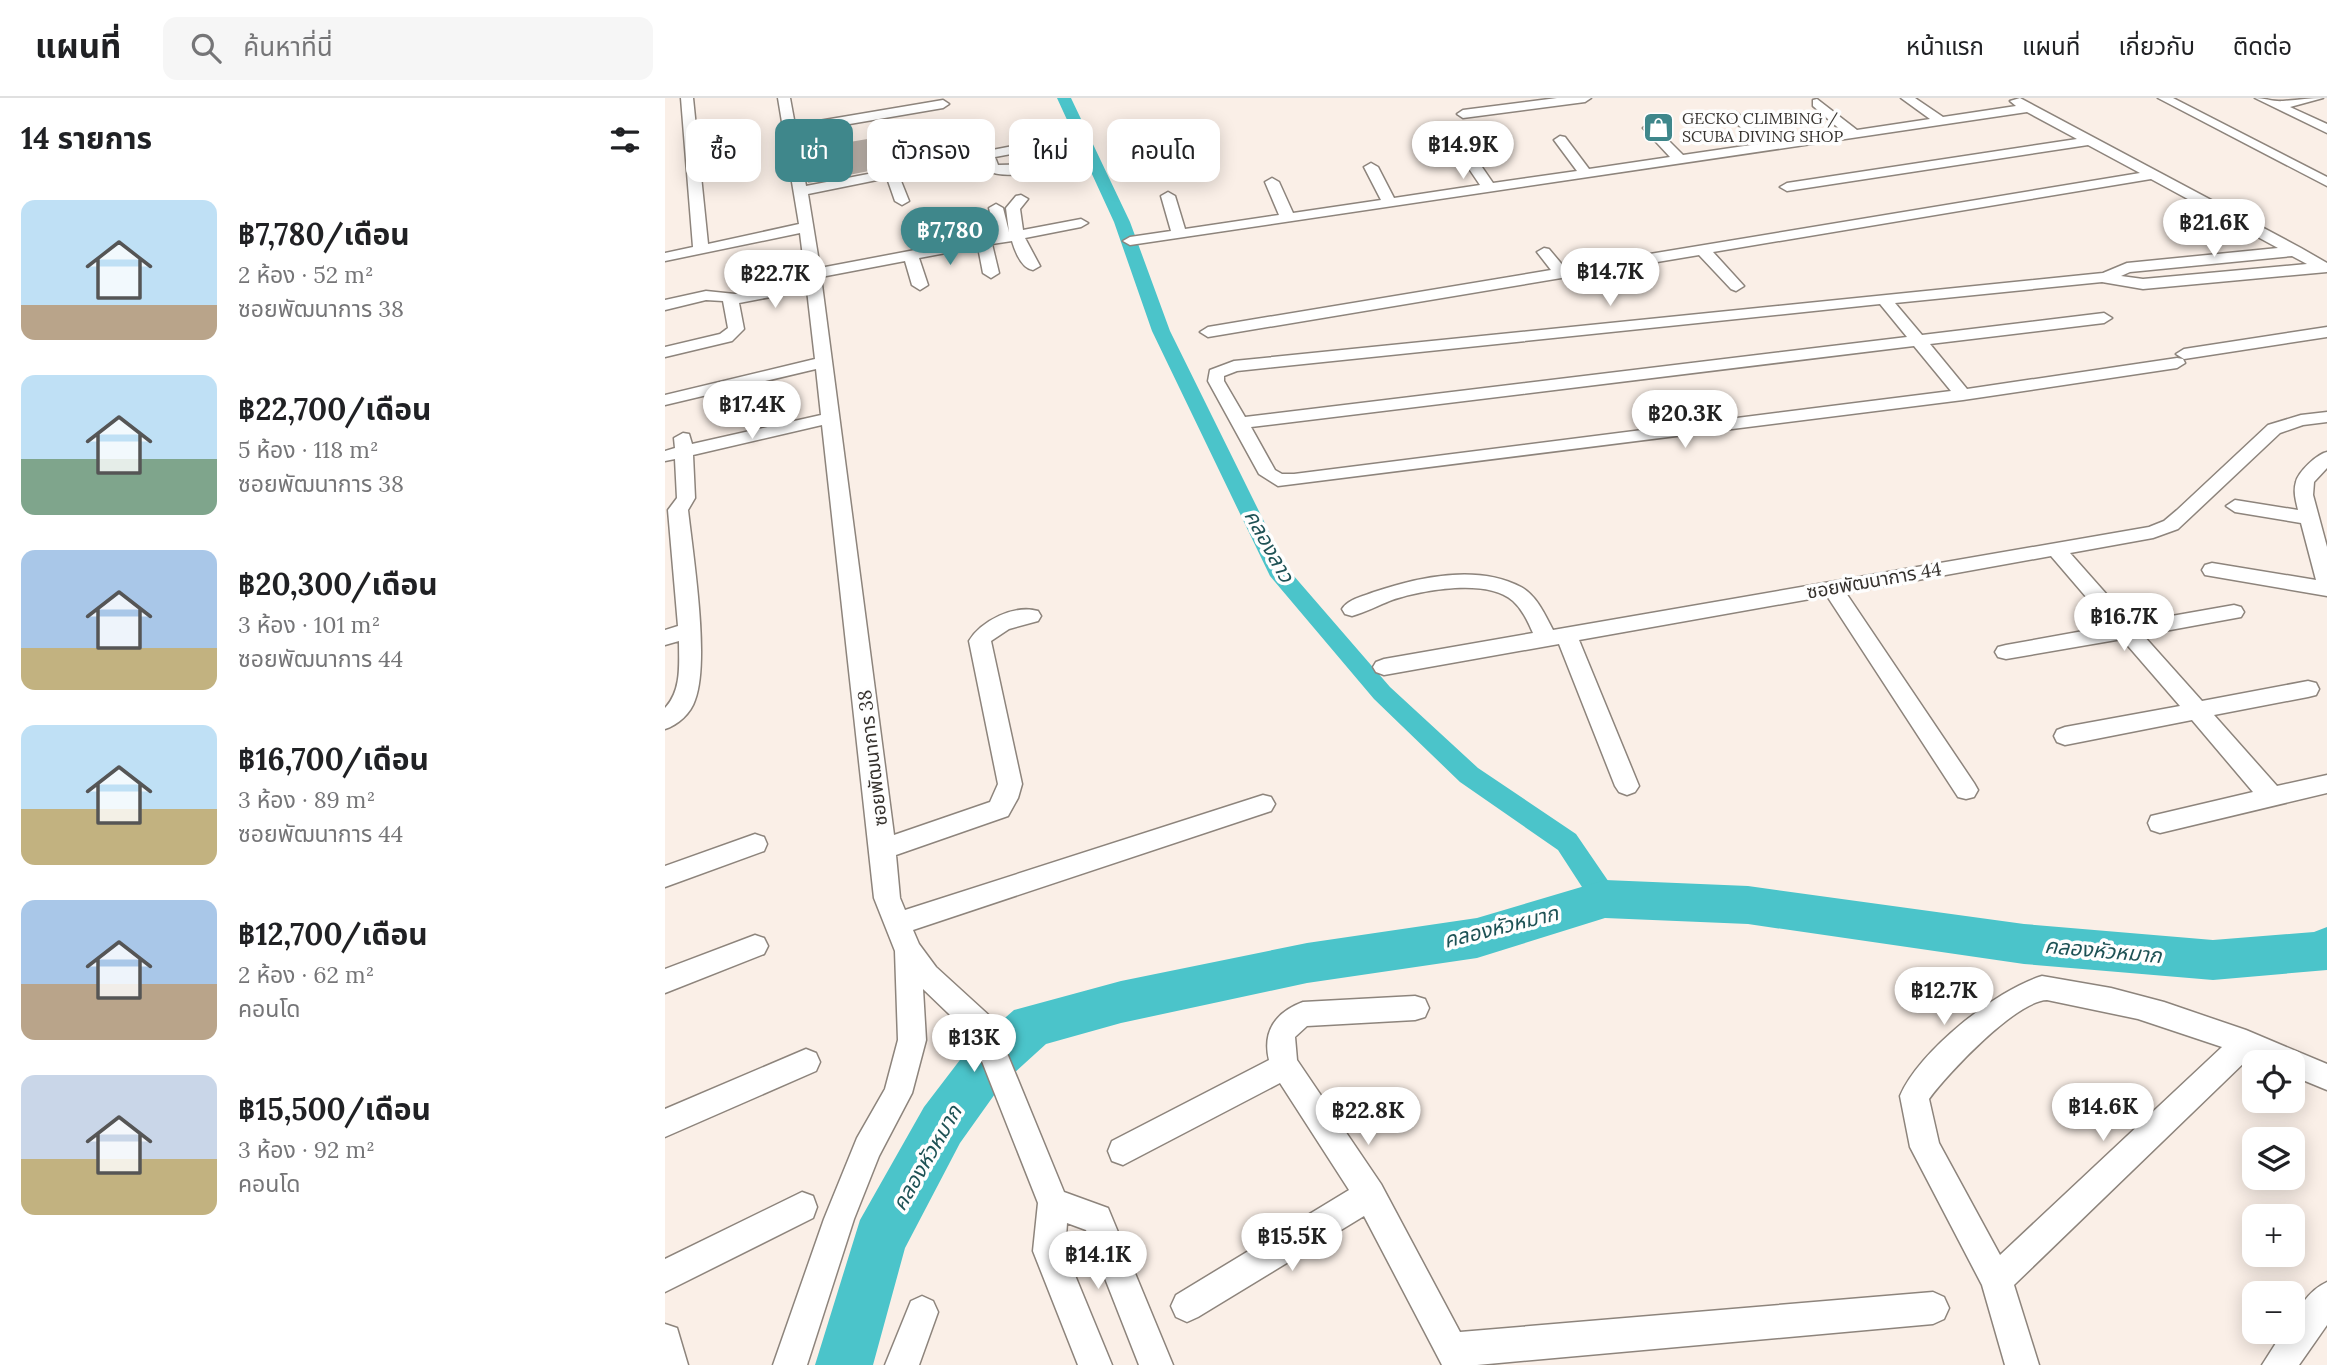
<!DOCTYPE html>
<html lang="th">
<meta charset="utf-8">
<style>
:root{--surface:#fff;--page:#f6f6f6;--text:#202124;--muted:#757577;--line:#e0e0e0;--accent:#3f878b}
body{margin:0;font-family:Lora,"Noto Sans Thai",serif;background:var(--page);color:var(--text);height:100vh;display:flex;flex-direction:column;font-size:26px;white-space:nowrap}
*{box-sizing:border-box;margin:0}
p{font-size:23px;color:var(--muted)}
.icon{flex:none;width:38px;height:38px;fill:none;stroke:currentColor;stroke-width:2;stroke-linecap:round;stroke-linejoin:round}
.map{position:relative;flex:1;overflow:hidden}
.details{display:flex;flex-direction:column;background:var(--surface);width:665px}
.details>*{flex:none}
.hud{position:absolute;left:21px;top:21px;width:665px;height:63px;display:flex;gap:14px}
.controls{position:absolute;left:1577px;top:952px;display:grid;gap:14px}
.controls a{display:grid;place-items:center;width:63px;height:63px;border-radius:14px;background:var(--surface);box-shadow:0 4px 18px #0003;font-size:35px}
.price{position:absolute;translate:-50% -60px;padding:0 16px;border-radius:24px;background:#fff;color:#222;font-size:23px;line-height:46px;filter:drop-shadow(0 2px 4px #0008)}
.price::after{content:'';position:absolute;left:50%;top:42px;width:21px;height:16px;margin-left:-10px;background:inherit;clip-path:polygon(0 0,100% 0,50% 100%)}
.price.active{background:var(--accent);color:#fff}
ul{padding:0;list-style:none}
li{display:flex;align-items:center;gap:21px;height:175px;padding:0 21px}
li span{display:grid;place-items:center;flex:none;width:196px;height:140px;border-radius:14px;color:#555}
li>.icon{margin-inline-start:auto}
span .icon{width:84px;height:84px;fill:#fffc;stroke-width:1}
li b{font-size:30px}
h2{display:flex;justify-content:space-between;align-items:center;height:84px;padding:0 21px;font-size:30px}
.chip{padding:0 24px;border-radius:14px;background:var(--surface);box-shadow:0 4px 18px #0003;font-size:24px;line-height:63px}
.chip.active{background:var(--accent);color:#fff}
header{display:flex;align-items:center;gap:42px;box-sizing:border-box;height:98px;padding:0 35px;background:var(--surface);border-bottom:2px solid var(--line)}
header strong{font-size:33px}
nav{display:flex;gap:38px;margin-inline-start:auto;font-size:24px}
.search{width:490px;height:63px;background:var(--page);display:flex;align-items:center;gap:18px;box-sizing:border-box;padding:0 24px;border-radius:14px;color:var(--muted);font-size:26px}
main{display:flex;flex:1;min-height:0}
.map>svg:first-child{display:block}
</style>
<header>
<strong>แผนที่</strong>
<div class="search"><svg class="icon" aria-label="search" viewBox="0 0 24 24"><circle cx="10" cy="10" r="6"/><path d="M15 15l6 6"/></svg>ค้นหาที่นี่</div>
<nav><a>หน้าแรก</a><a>แผนที่</a><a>เกี่ยวกับ</a><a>ติดต่อ</a></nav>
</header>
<main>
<section class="details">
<h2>14 รายการ<svg class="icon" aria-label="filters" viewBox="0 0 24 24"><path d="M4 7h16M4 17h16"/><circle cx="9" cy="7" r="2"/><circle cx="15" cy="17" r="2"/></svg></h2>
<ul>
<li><span style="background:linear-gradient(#bfe0f5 75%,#b9a48a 0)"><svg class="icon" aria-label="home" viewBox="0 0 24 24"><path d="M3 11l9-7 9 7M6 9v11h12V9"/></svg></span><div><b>฿7,780/เดือน</b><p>2 ห้อง · 52 m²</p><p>ซอยพัฒนาการ 38</p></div></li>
<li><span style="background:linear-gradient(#bfe0f5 60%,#7fa58c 0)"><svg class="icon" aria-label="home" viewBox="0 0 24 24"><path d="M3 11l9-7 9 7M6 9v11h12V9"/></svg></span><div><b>฿22,700/เดือน</b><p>5 ห้อง · 118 m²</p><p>ซอยพัฒนาการ 38</p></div></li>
<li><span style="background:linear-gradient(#a9c7e8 70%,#c2b280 0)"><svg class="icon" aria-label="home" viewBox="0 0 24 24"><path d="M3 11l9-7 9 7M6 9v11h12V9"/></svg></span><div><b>฿20,300/เดือน</b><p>3 ห้อง · 101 m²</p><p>ซอยพัฒนาการ 44</p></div></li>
<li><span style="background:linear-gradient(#bfe0f5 60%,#c2b280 0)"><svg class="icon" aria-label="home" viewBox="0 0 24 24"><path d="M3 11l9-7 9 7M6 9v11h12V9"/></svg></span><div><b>฿16,700/เดือน</b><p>3 ห้อง · 89 m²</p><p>ซอยพัฒนาการ 44</p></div></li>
<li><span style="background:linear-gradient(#a9c7e8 60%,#b9a48a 0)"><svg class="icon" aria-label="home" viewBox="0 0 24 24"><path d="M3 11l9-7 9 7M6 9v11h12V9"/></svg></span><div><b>฿12,700/เดือน</b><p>2 ห้อง · 62 m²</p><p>คอนโด</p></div></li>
<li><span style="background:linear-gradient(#c9d6e8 60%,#c2b280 0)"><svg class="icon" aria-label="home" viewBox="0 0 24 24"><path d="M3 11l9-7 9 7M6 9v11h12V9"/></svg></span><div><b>฿15,500/เดือน</b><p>3 ห้อง · 92 m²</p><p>คอนโด</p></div></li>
</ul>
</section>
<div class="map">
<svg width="1662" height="1267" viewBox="0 0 1662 1267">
<rect width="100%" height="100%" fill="#faefe7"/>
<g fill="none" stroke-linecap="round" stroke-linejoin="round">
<!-- canal -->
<path fill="#4bc4ca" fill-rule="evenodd" d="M392 0H406L465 124 505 233 622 470 725 589 813 670 911 736 950 793 954 801 950 809 940 812 930 809 893 752 795 684 709 601 605 478 487 233 449 124Z"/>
<!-- river -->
<path fill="#4bc4ca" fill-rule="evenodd" d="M940 782 1083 788 1359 826 1548 842 1649 834 1662 829V872L1548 882 1359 866 1083 826 940 820 812 860 642 885 456 925 381 946 337 986 295 1045 240 1150 208 1267H150L195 1122 259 1009 301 954 349 912 456 883 642 845 812 820Z"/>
</g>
<!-- building -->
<path fill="#bab0a8" d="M261 31 275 59 143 85 138 52Z"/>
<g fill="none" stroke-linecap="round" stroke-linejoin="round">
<defs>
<path id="minor" d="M16 0H28L43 146 134 126 113 0H125L130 27 278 2 284 6 278 10 132 35 141 88 348 48 346 41 352 37 357 38 361 48 357 54 330 59 333 67 377 66 384 70C374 77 332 80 322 72L318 61 234 78 244 103 237 107 230 103 222 80 143 96 155 170 271 148 263 121 270 117 277 121 284 146 330 137 324 110 331 106 338 110 344 134 341 110 351 98 356 97 363 101 355 111 358 132 416 121 423 125 416 129 360 140 375 168 368 172C356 170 350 153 347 143L327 146 334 175 326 180 318 175 313 149 254 160 263 187 255 192 247 187 240 163 156 179 229 737 325 704 333 686 304 543C316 523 350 506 373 513L376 518 373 523 344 531 326 543 357 686 353 700 343 718 231 757 235 800 240 812 598 697 606 699 610 706 606 713 248 832 254 846 271 869 328 921 399 1094 443 1110 508 1267H474L421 1132 402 1125 400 1153 447 1267H413L368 1153 373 1105 307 938 258 891 261 942 247 995 214 1058 189 1121 142 1267H108L159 1121 192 1040 220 991 233 942 230 853 209 800 157 327 28 357 30 400 23 412C28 457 45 563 30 602 26 615 13 627 0 631V610C17 592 14 566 14 543L0 547V532L13 528 3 412 12 400 10 361 0 363V353L10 350 9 340 18 335 24 336 27 346 156 317 151 271 0 307V297L150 261 142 192 74 205 79 231 67 243 0 259V249L55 236 63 230 58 203 41 202 0 212V202L41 193 70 196 141 183 135 135 0 163V155L28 149Z
M892 0H926L920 4 798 20 792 16 798 12Z
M1236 0H1250L1278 19 1351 8 1345 3 1355 0 1636 150 1662 165V174L1478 191 1437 184 1230 205 1257 237 1439 215 1447 220 1439 225 1265 246 1302 291 1512 260 1518 261 1520 265 1512 270 1298 302 613 388 594 376 543 283 545 272 569 263 1438 175 1462 165 1613 150 1486 81 1048 154 1079 188 1071 193 1066 191 1034 157 543 239 535 234 543 229 886 172 872 154 879 150 884 151 900 170 1475 75 1423 47 1122 93 1115 89 1122 85 1412 41 1362 14 465 147 458 143 465 139 506 133 496 98 503 94 510 98 520 131 614 117 600 84 607 80 614 84 628 115 716 102 699 69 706 65 713 69 729 100 815 87 794 56 801 52 806 53 828 85 912 73 889 42 895 38 900 39 924 71 1005 59 978 30 984 26 988 27 1018 57 1093 46 1067 21 1065 18 1071 14 1106 44 1178 34 1148 8V2L1152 1 1192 32 1265 21ZM1627 158 1642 166 1478 181 1456 178 1465 174ZM1215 206 1242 239 580 319 559 283V278L572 273ZM1249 248 1286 293 629 376H617L610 372 586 329Z
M1493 0H1508L1662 79V88Z
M1590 0C1599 0 1610 4 1618 3 1632 2 1644 0 1658 0L1625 9 1662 26V35Z
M1662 229V239L1519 261 1511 256 1519 251Z
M1662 314V324L1638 327 1615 335 1513 431 1488 440 1405 455 1467 525 1569 507 1576 509 1579 514 1576 519 1478 537 1537 603 1643 583 1651 585 1654 591 1651 597 1643 599 1549 617 1612 688 1662 677V695L1495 735 1486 732 1483 725 1486 718 1588 694 1527 622 1400 647 1392 644 1389 638 1392 632 1400 629 1515 608 1457 541 1341 561 1333 559 1330 554 1333 549 1341 547 1446 528 1386 458 1181 495 1309 685 1313 692 1309 699 1301 701 1293 699 1162 498 914 542 974 688 970 694 962 697 954 694 950 688 894 546 719 577 711 574 708 569 711 564 719 561 868 535C863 524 858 512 848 503 822 480 758 492 727 502 714 507 701 514 687 518L680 516 677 511C683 501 699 498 709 494 754 479 812 466 856 489 872 498 880 517 888 532L1484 429 1499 423 1512 412 1603 327 1636 317Z
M1662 354V370L1649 384 1648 397 1662 449V498L1540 477 1537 472 1540 467 1547 465 1651 482 1636 425 1570 414 1561 408 1570 402 1633 412C1631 403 1628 394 1631 384 1633 374 1652 356 1662 354Z
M90 736 99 739 102 746 99 753 0 789V768Z
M90 837 99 840 103 848 99 856 0 895V871Z
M1377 878 1446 890 1499 904 1581 932 1662 966V992L1628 978V964H1594L1584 960 1349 1187 1374 1267H1340L1317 1187 1245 1049 1235 998C1254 953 1331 892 1377 878ZM1382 902 1473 921 1557 949 1335 1157 1274 1045 1264 1001C1283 975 1351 903 1382 902Z
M750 898 760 901 764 910 760 919 750 922 642 928 630 939 632 962 716 1086 795 1234 1268 1194 1279 1199 1284 1210 1279 1221 1268 1226 812 1267H777L699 1118 533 1219 522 1224 511 1219 506 1208 511 1197 684 1092 615 985 458 1067 447 1063 443 1053 447 1043 604 962C597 933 611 914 638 904Z
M141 951 151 955 155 964 151 973 0 1039V1011Z
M137 1094 148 1098 152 1109 148 1120 0 1194V1161Z
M1662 1184V1227L1634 1267H1597L1618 1234H1628C1628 1214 1644 1192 1662 1184Z
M257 1198 268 1203 273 1214 254 1267H220L246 1203Z
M0 1226 12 1230 23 1267H0Z"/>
</defs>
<!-- minor casing -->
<use href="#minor" stroke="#8d847c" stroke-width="3"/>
<!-- minor -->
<use href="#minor" fill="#fff" fill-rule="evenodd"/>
</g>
<!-- icons -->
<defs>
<symbol id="shop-square" viewBox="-11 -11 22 22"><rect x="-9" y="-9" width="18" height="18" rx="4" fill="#3f878b" stroke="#fefefe"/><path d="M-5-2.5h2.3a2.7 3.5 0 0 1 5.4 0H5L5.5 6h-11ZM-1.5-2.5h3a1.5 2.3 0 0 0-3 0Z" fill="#fff"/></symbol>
</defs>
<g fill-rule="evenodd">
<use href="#shop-square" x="976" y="12" width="35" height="35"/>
</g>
<g text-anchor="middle" stroke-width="7" stroke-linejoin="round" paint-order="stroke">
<!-- far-poi labels -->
<g font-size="16" fill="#36322e" stroke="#fefefe" text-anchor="start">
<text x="1017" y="26">GECKO CLIMBING /<tspan x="1017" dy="18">SCUBA DIVING SHOP</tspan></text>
</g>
<!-- street labels -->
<g font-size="19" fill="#36322e" stroke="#fefefe">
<text transform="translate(1209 482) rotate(-10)" y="7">ซอยพัฒนาการ 44</text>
<text transform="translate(207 660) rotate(-97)" y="7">ซอยพัฒนาการ 38</text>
</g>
<!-- water labels -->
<g font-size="21" font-style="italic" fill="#1e5255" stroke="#fefefe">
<text transform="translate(604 448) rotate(61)" y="7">คลองลาว</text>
<text transform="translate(836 829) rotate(-14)" y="7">คลองหัวหมาก</text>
<text transform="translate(1438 853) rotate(5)" y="7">คลองหัวหมาก</text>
<text transform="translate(262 1060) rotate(-60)" y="7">คลองหัวหมาก</text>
</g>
</g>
</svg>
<div class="controls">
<a><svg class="icon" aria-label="locate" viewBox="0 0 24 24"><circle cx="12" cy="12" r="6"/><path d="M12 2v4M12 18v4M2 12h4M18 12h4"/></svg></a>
<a><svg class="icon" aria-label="layers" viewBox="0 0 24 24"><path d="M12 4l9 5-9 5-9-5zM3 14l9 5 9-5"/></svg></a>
<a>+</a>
<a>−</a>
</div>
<b class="price" style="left:798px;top:83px">฿14.9K</b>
<b class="price" style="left:1549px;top:161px">฿21.6K</b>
<b class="price active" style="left:285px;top:169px">฿7,780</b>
<b class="price" style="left:945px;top:210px">฿14.7K</b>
<b class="price" style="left:110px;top:212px">฿22.7K</b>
<b class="price" style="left:87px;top:343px">฿17.4K</b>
<b class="price" style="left:1020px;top:352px">฿20.3K</b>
<b class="price" style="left:1459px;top:555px">฿16.7K</b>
<b class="price" style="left:1279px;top:929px">฿12.7K</b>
<b class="price" style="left:309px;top:976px">฿13K</b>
<b class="price" style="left:1438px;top:1045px">฿14.6K</b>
<b class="price" style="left:703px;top:1049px">฿22.8K</b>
<b class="price" style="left:627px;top:1175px">฿15.5K</b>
<b class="price" style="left:433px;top:1193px">฿14.1K</b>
<div class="hud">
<a class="chip">ซื้อ</a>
<a class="chip active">เช่า</a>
<a class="chip">ตัวกรอง</a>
<a class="chip">ใหม่</a>
<a class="chip">คอนโด</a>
</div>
</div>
</main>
